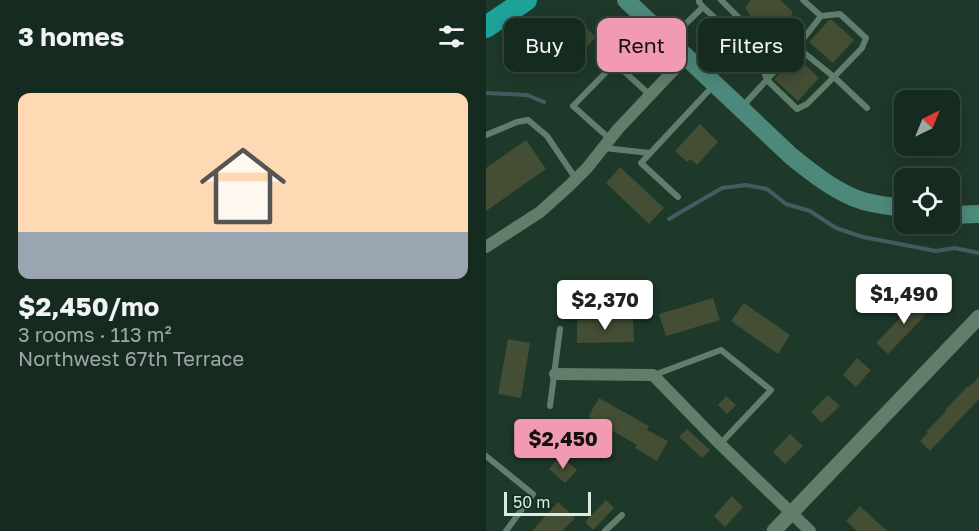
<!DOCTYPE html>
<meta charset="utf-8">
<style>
:root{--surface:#162b20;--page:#1f3329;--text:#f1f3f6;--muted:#9ea7a5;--line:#35473e;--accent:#f19ab1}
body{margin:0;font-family:"Golos Text",sans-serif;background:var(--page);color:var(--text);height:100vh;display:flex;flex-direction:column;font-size:22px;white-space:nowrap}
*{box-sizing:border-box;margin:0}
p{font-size:20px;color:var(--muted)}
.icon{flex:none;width:33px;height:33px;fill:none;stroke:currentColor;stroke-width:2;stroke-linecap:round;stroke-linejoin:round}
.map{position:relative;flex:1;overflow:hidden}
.drawer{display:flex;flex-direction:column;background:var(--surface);width:486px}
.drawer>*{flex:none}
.banner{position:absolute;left:18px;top:18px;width:384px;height:54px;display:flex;gap:12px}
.needle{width:39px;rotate:43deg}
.buttons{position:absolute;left:408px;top:90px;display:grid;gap:12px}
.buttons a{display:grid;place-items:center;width:66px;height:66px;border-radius:12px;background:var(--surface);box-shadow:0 3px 15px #0003,0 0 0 2px var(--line);font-size:30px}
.scale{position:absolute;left:18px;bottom:15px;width:87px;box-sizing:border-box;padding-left:6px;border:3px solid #dcece2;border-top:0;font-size:16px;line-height:21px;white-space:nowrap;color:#dcece2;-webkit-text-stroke:4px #142f20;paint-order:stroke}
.price{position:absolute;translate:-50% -51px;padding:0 14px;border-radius:6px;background:#fff;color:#222;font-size:20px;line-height:39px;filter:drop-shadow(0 2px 3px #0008)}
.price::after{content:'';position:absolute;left:50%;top:36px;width:18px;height:14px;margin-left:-9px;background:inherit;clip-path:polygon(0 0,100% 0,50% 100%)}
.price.current{background:var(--accent);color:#111}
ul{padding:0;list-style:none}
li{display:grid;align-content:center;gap:12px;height:318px;padding:0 18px}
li+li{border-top:2px solid var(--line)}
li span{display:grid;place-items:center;height:186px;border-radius:12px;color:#555}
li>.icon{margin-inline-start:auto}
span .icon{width:108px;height:108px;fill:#fffc;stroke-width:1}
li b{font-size:26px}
h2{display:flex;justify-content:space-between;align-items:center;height:72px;padding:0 18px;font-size:26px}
.tag{padding:0 21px;border-radius:12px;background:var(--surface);box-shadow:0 3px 15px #0003,0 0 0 2px var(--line);font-size:21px;line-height:54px}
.tag.current{background:var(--accent);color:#111}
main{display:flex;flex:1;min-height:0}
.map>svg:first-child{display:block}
</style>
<main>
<section class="drawer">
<h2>3 homes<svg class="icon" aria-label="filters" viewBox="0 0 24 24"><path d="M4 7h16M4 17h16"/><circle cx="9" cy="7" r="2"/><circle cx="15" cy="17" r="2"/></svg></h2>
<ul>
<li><span style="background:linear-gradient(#ffd9b3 75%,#9aa5b1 0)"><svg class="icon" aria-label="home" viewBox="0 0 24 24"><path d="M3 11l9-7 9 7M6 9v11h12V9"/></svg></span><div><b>$2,450/mo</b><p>3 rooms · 113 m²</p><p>Northwest 67th Terrace</p></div></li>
</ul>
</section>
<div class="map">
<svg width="493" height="531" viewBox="0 0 493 531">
<rect width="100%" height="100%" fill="#1e392a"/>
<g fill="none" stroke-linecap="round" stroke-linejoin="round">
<!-- stream -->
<path stroke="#425d60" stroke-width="4" d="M0 93 41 95 58 102
M183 219 236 188 260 185 281 189 300 204 324 211 350 228 377 237 450 251 469 248 493 253"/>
</g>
<!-- building -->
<path fill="#434e34" d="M265 0H294L307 12 302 22 290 30 283 23 279 27 273 24 263 14 259 7Z
M343 20H346L368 40 347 63 323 42Z
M94 22 110 37 76 74 60 59Z
M310 56 333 78 312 101 288 79Z
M214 124 232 142 211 165 204 159 201 162 189 151Z
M40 140 60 169 0 211V168Z
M134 167 178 208 163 224 120 183Z
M435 296 447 307 402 354 390 343Z
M227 298 234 320 180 336 173 314Z
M258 303 304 335 292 354 245 321Z
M147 319 148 342 91 343V320Z
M22 339 44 343 35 398 12 394Z
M371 358 385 370 370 387 357 375Z
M493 377V399L444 451 434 441 442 433 440 432 460 411 459 410 482 386 483 387Z
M342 395 354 406 336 423 325 412Z
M240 396 250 405 241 414 232 405Z
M113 398 163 426 161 430 182 441 171 461 149 448 151 445 102 417Z
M201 429 224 450 216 458 193 437Z
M304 434 317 446 299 464 287 452Z
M74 456 91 470 79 483 63 469Z
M246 496 257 507 239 527 228 516Z
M120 500 128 508 107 530 99 522Z
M72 502 89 518 76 531H46Z
M374 506 401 531H371L360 521Z"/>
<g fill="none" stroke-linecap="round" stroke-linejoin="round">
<!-- service -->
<path stroke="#617e6c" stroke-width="6" d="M213 0V2L217 7 273 59 281 80 311 109 321 104 348 77 376 48 380 38 354 14 335 16 317 0
M235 0 284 49 311 47 348 77 381 108
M185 38 217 7
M255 108 311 47 335 16
M0 135 31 122 42 120 61 136 90 179
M124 139 87 106 129 63 164 95
M118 148 164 153
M192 197 155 163 227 86
M168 375 235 350 285 390 234 444
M64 406 74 329
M0 456 47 494 20 531
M119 531 136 515"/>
<!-- minor -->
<path stroke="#617e6c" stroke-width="12" d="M0 247 54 212 83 186 101 168 132 129 200 57
M69 374 167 375 234 444 324 531"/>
<!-- tertiary -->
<path stroke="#617e6c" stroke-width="15" d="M288 531 493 317"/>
<!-- secondary -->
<path stroke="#4d897a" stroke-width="18" d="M140 0 305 156C326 173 351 193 377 201 390 205 405 206 418 208
M464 215 493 214"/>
<!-- motorway -->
<path stroke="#1ea39b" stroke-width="22" d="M0 27 40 0"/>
</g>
</svg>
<div class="buttons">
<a><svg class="needle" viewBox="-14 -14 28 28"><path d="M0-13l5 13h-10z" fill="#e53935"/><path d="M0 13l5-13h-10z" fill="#9ea7a5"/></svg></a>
<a><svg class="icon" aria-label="locate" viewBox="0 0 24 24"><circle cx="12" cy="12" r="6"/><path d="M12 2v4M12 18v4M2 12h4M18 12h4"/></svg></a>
</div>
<div class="scale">50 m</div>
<b class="price" style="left:418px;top:325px">$1,490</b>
<b class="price" style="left:119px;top:331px">$2,370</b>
<b class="price current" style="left:77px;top:470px">$2,450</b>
<div class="banner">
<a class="tag">Buy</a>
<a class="tag current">Rent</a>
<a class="tag">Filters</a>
</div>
</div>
</main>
